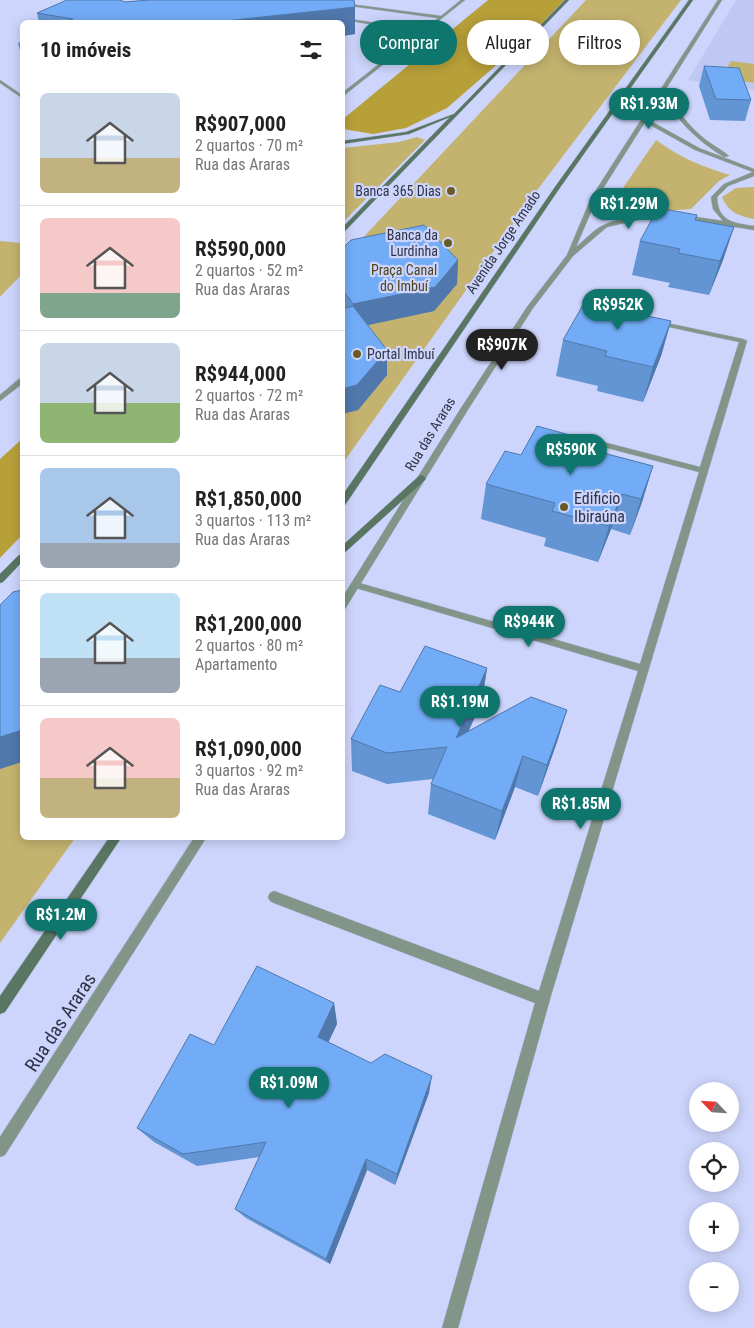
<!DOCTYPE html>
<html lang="pt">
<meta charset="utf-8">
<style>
:root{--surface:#fff;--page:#f2f2f2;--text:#222;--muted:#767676;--line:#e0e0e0;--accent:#0f766e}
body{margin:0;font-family:"Roboto Condensed",sans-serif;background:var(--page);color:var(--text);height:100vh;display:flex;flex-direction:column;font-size:19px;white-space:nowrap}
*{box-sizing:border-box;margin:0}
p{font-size:16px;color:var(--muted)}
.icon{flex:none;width:28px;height:28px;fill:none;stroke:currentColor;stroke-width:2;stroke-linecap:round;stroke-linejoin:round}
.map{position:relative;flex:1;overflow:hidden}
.side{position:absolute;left:20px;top:20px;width:325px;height:820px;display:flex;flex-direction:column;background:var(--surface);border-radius:8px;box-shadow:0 2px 12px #0003}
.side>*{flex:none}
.top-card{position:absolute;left:360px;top:20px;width:319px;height:45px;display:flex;gap:10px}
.needle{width:32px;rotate:295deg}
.buttons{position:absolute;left:689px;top:1082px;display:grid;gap:10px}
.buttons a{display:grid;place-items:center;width:50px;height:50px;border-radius:50%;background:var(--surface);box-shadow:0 2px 12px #0003;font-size:25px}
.price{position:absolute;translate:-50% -42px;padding:0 11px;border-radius:18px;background:var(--accent);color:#fff;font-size:16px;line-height:32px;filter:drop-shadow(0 1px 2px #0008)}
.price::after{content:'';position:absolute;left:50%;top:30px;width:15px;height:11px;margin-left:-8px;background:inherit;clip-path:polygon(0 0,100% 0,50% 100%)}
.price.on{background:#222;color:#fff}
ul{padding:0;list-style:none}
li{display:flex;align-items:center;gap:15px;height:125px;padding:0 20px}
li+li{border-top:1px solid var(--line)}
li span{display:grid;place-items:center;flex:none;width:140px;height:100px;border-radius:8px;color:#555}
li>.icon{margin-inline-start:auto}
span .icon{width:60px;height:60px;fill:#fffc;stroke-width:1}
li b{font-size:21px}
h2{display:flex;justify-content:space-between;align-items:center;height:60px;padding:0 20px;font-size:21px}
.chip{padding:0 18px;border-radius:22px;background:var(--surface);box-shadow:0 2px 12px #0003;font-size:18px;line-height:45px}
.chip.on{background:var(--accent);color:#fff}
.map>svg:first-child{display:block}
</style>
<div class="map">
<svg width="754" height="1328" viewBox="0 0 754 1328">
<rect width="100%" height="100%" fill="#cdd5fc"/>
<!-- built -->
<path fill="#bec8f3" d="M736 0H754V90L688 80Z"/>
<!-- green -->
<path fill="#c4b36f" d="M586 0H681L538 189 343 463 342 260Z
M731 61 754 64V83L721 78Z
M417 137 425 140 343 222V148L399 142Z
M656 140C679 157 703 167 730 175L719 181 691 209 623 214 601 220Z
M754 187V219C739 216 728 212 722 197L736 188Z
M0 241 22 243V274L0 297Z
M22 601V838H75L0 943V626Z"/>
<!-- forest -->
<path fill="#b8a039" d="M488 0H566L545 23 447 108 406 128 373 134 343 129V119Z
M22 439V535L0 558V459Z"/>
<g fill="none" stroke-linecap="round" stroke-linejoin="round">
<defs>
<path id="minor" d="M461 0H465L342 97V93L420 32 344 20 343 18 423 30 438 18 343 5 342 3 441 16Z
M657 321 743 339 747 341 550 999 458 1328H442L535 1003 274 903 270 901 268 897 270 893 274 891 539 991 638 671 356 588 351 585 356 582 640 664 699 472 573 439 572 437 576 435 700 467 739 342 655 324V322Z"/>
<path id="tertiary" d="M718 0H722L666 89C676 109 688 126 706 140 714 146 722 150 729 156L724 157C698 141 676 121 663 93L647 119 699 148 754 169V176L728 186 717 197C718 222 734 223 754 226V230L681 218V216L683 215 723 221 713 209 711 197 724 184 753 172 695 150 645 122 597 198 576 247C585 240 594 229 604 225 615 219 659 210 669 216L666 218H646L607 227 573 256 533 308 469 408 345 609 342 610V598L461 408 527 307 567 255 591 198Z
M0 80 22 95V98L0 83Z
M19 379H22V384L0 401V395Z
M194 838H206L5 1155 0 1157V1137Z"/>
<path id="secondary" d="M565 0H569L342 234V228L450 117 409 134 342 144V141L406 132 454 114Z
M689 0H693L627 93 646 119 642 120 625 96 559 189 345 505 342 506V496L555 187Z
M422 475 426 478 425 480 342 555V546L419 476Z
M22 554V562L3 582 0 583V574L19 555Z
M109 838H121L5 1012 0 1014V996Z"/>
</defs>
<!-- minor casing -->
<use href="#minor" stroke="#aab1d4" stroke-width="1"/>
<!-- tertiary casing -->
<use href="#tertiary" stroke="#aab1d4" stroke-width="1"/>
<!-- secondary casing -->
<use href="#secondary" stroke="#aab1d4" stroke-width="1"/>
<!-- minor -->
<use href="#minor" fill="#819688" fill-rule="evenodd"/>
<!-- tertiary -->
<use href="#tertiary" fill="#819688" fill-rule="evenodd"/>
<!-- secondary -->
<use href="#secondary" fill="#587662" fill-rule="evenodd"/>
</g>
<!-- wall -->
<path fill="#6394d4" d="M67 0H120L125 2 148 0H354L355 34 342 36V22H39L37 13Z
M22 41V58L18 43Z
M704 66 751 100 745 121 710 120 699 86Z
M696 220 734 227 723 260 709 295 668 287 670 283 632 275 640 241Z
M342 249 458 260 457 284 434 311 368 325 387 375 358 410 342 414Z
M632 306 630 312 671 321 661 356 643 402 597 391 598 386 556 376 563 340Z
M588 440 586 448 653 466 642 502 630 535 611 529 598 562 544 546 546 538 481 519 486 484 521 455Z
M487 668 482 701 468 731 567 710 557 742 538 796 515 787 495 840 428 814 431 784 433 779 387 784 352 771 351 739 400 692Z
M334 1003 337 1024 328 1042 429 1093 395 1185 367 1170 330 1264 246 1218 235 1209 259 1157 197 1166 154 1142 137 1128 214 1045Z"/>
<!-- shaded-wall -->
<path fill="#5078ac" d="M355 7V34L342 36V22H216Z
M734 227 723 260 709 295 720 261Z
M458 260 457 284 434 311 354 328 353 304Z
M671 321 661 356 643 402 653 367Z
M387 350V375L358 410 342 414V389Z
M653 466 642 502 630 535 641 499Z
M622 494 611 529 598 562 609 526Z
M487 668 482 701 452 769 456 738Z
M567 710 557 742 538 796 547 765Z
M22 730V762L0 769V737Z
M523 756 515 787 495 840 502 811Z
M334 1003 337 1024 322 1056 318 1037Z
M432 1076 429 1093 395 1185 397 1174Z
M366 1159 367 1170 330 1264 326 1259Z"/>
<!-- building -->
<path fill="#73acf6" stroke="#5078ac" d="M67 0H120L125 2 148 0H354L355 7 216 22H65L73 19 37 13Z
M704 66 739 68 751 100 716 99Z
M658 208 697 215 695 220 734 227 720 261 678 253 680 249 640 241Z
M424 225 458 260 435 287 353 304 342 289V249L351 240Z
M588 296 632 306 629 312 671 321 653 367 605 356 607 351 563 340Z
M353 306 387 350 357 385 342 389V309Z
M537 426 588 440 584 448 653 466 641 499 622 494 609 526 552 511 555 503 486 484 505 451 521 455Z
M22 590V730L0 737V605L13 592Z
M425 646 487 668 456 738 531 697 567 710 547 765 523 756 502 811 431 784 447 747 387 753 351 739 380 685 400 692Z
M257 966 334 1003 318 1037 371 1063 385 1054 432 1076 397 1174 366 1159 326 1259 235 1209 266 1142 183 1154 137 1128 190 1034 214 1045Z"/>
<!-- markers -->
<g fill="#685b28" stroke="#cdd5fc" stroke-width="2">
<circle cx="451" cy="191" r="5"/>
<circle cx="448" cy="243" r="5"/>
<circle cx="357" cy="354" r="5"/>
<circle cx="564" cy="507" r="5"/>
</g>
<g text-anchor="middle" stroke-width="4.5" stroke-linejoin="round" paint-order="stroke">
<!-- far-poi labels -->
<g font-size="14" fill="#303346" stroke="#cdd5fc" text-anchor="end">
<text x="441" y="196">Banca 365 Dias</text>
<text x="438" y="240">Banca da<tspan x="438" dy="16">Lurdinha</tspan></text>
<text x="367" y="359" text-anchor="start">Portal Imbuí</text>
</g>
<!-- far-street labels -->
<g font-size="14" fill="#303346" stroke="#cdd5fc">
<text transform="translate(503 242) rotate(-56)" y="5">Avenida Jorge Amado</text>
<text transform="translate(430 434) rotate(-59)" y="5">Rua das Araras</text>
</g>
<!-- far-park labels -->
<g font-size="14" fill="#4f441a" stroke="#cdd5fc">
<text x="404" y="275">Praça Canal<tspan x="404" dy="16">do Imbuí</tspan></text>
</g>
<!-- poi labels -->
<g font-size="16" fill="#303346" stroke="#cdd5fc" text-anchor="start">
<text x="574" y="504">Edificio<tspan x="574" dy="18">Ibiraúna</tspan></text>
</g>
<!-- near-street labels -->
<g font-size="19" fill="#303346" stroke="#cdd5fc">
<text transform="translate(60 1022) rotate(-57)" y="7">Rua das Araras</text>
</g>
</g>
</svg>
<div class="buttons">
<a><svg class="needle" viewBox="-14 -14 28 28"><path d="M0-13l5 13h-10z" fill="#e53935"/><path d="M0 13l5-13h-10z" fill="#767676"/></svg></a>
<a><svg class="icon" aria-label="locate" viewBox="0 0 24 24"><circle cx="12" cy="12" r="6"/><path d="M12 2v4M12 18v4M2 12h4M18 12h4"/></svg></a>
<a>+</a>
<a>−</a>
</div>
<b class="price" style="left:649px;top:130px">R$1.93M</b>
<b class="price" style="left:629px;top:230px">R$1.29M</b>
<b class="price" style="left:618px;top:331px">R$952K</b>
<b class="price on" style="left:502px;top:371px">R$907K</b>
<b class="price" style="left:571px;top:476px">R$590K</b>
<b class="price" style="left:529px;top:648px">R$944K</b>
<b class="price" style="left:460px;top:728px">R$1.19M</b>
<b class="price" style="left:581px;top:830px">R$1.85M</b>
<b class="price" style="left:61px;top:941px">R$1.2M</b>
<b class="price" style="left:289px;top:1109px">R$1.09M</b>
<div class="top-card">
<a class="chip on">Comprar</a>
<a class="chip">Alugar</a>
<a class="chip">Filtros</a>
</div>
<section class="side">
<h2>10 imóveis<svg class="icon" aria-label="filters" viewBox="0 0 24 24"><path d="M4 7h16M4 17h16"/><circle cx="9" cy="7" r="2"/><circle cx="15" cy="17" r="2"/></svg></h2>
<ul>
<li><span style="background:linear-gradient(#c9d6e8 65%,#c2b280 0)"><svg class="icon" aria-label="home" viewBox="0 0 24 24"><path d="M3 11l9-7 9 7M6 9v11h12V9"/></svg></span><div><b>R$907,000</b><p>2 quartos · 70 m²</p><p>Rua das Araras</p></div></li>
<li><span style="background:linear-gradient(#f6c9c9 75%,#7fa58c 0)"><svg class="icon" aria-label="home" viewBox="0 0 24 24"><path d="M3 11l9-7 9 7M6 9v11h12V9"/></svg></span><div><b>R$590,000</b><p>2 quartos · 52 m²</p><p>Rua das Araras</p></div></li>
<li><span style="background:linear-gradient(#c9d6e8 60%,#8fb573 0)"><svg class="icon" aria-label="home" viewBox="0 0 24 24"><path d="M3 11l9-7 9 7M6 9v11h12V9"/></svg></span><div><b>R$944,000</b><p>2 quartos · 72 m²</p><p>Rua das Araras</p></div></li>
<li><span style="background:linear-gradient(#a9c7e8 75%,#9aa5b1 0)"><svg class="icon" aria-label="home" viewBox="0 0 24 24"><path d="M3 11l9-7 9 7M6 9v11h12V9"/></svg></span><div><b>R$1,850,000</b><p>3 quartos · 113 m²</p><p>Rua das Araras</p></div></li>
<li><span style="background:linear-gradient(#bfe0f5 65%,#9aa5b1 0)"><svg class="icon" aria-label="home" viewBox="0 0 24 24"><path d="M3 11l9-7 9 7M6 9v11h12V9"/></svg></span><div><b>R$1,200,000</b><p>2 quartos · 80 m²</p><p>Apartamento</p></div></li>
<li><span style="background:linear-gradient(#f6c9c9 60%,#c2b280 0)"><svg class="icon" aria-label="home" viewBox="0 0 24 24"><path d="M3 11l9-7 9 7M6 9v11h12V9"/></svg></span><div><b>R$1,090,000</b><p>3 quartos · 92 m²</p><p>Rua das Araras</p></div></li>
</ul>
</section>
</div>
